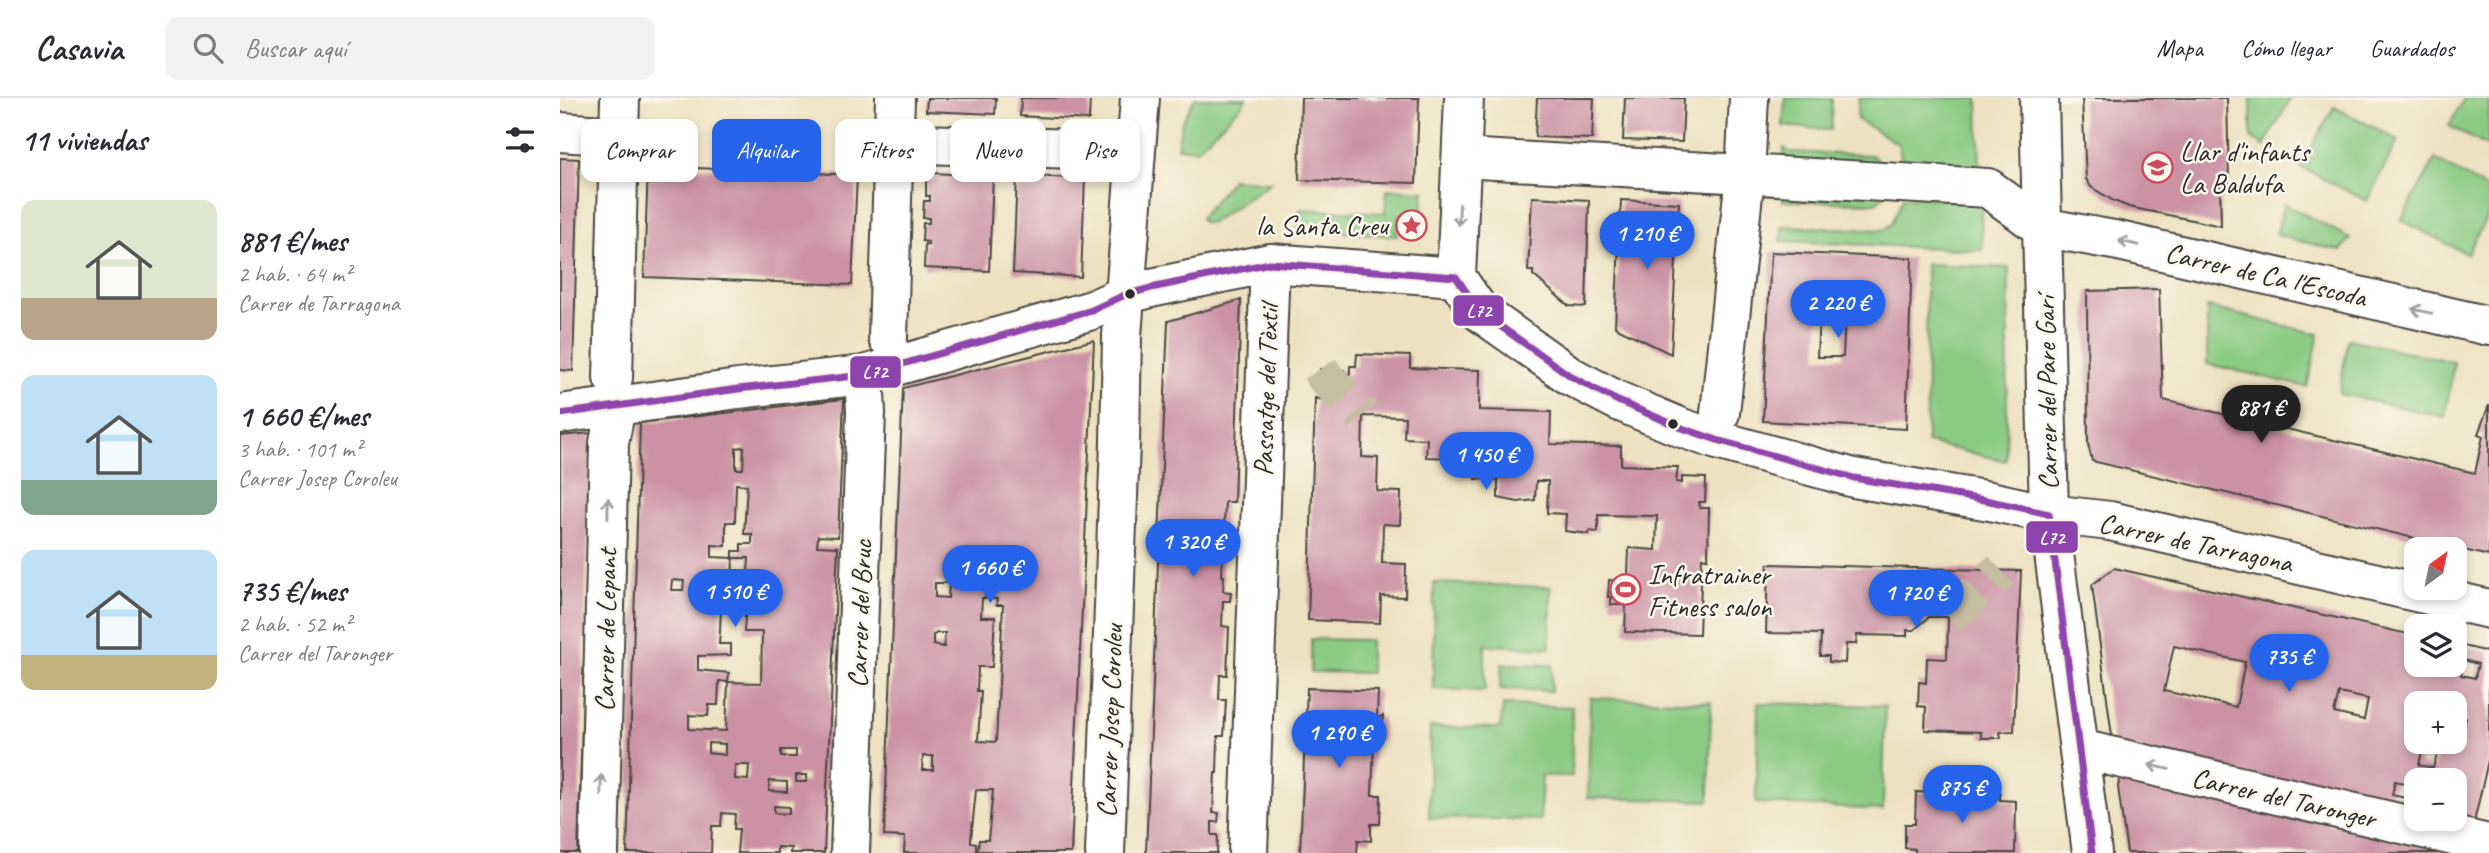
<!DOCTYPE html>
<html lang="es">
<meta charset="utf-8">
<style>
:root{--surface:#fff;--page:#f2f2f3;--text:#2b2b33;--muted:#7c7c81;--line:#e1e1e2;--accent:#2563eb}
body{margin:0;font-family:Caveat,sans-serif;background:var(--page);color:var(--text);height:100vh;display:flex;flex-direction:column;font-size:26px;white-space:nowrap}
*{box-sizing:border-box;margin:0}
p{font-size:23px;color:var(--muted)}
.icon{flex:none;width:38px;height:38px;fill:none;stroke:currentColor;stroke-width:2;stroke-linecap:round;stroke-linejoin:round}
.map{position:relative;flex:1;overflow:hidden}
.panel{display:flex;flex-direction:column;background:var(--surface);width:560px}
.panel>*{flex:none}
.hud{position:absolute;left:21px;top:21px;width:665px;height:63px;display:flex;gap:14px}
.needle{width:46px;rotate:33deg}
.buttons{position:absolute;left:1844px;top:439px;display:grid;gap:14px}
.buttons a{display:grid;place-items:center;width:63px;height:63px;border-radius:14px;background:var(--surface);box-shadow:0 4px 10px #0003;font-size:35px}
.price{position:absolute;translate:-50% -60px;padding:0 16px;border-radius:24px;background:var(--accent);color:#fff;font-size:23px;line-height:46px;filter:drop-shadow(0 2px 4px #0008)}
.price::after{content:'';position:absolute;left:50%;top:42px;width:21px;height:16px;margin-left:-10px;background:inherit;clip-path:polygon(0 0,100% 0,50% 100%)}
.price.selected{background:#222;color:#fff}
ul{padding:0;list-style:none}
li{display:flex;align-items:center;gap:21px;height:175px;padding:0 21px}
li span{display:grid;place-items:center;flex:none;width:196px;height:140px;border-radius:14px;color:#555}
li>.icon{margin-inline-start:auto}
span .icon{width:84px;height:84px;fill:#fffc;stroke-width:1}
li b{font-size:30px}
h2{display:flex;justify-content:space-between;align-items:center;height:84px;padding:0 21px;font-size:30px}
.chip{padding:0 24px;border-radius:14px;background:var(--surface);box-shadow:0 4px 10px #0003;font-size:24px;line-height:63px}
.chip.selected{background:var(--accent);color:#fff}
header{display:flex;align-items:center;gap:42px;box-sizing:border-box;height:98px;padding:0 35px;background:var(--surface);border-bottom:2px solid var(--line)}
header strong{font-size:33px}
nav{display:flex;gap:38px;margin-inline-start:auto;font-size:24px}
.search{width:490px;height:63px;background:var(--page);display:flex;align-items:center;gap:18px;box-sizing:border-box;padding:0 24px;border-radius:14px;color:var(--muted);font-size:26px}
main{display:flex;flex:1;min-height:0}
.map>svg:first-child{display:block}
</style>
<header>
<strong>Casavia</strong>
<div class="search"><svg class="icon" aria-label="search" viewBox="0 0 24 24"><circle cx="10" cy="10" r="6"/><path d="M15 15l6 6"/></svg>Buscar aquí</div>
<nav><a>Mapa</a><a>Cómo llegar</a><a>Guardados</a></nav>
</header>
<main>
<section class="panel">
<h2>11 viviendas<svg class="icon" aria-label="filters" viewBox="0 0 24 24"><path d="M4 7h16M4 17h16"/><circle cx="9" cy="7" r="2"/><circle cx="15" cy="17" r="2"/></svg></h2>
<ul>
<li><span style="background:linear-gradient(#dfe7d0 70%,#b9a48a 0)"><svg class="icon" aria-label="home" viewBox="0 0 24 24"><path d="M3 11l9-7 9 7M6 9v11h12V9"/></svg></span><div><b>881 €/mes</b><p>2 hab. · 64 m²</p><p>Carrer de Tarragona</p></div></li>
<li><span style="background:linear-gradient(#bfe0f5 75%,#7fa58c 0)"><svg class="icon" aria-label="home" viewBox="0 0 24 24"><path d="M3 11l9-7 9 7M6 9v11h12V9"/></svg></span><div><b>1 660 €/mes</b><p>3 hab. · 101 m²</p><p>Carrer Josep Coroleu</p></div></li>
<li><span style="background:linear-gradient(#bfe0f5 75%,#c2b280 0)"><svg class="icon" aria-label="home" viewBox="0 0 24 24"><path d="M3 11l9-7 9 7M6 9v11h12V9"/></svg></span><div><b>735 €/mes</b><p>2 hab. · 52 m²</p><p>Carrer del Taronger</p></div></li>
</ul>
</section>
<div class="map">
<svg width="1929" height="755" viewBox="0 0 1929 755">
<rect width="100%" height="100%" fill="#fbf7ec"/>
<filter id="ink" filterUnits="userSpaceOnUse"><feTurbulence type="fractalNoise" baseFrequency=".0143" numOctaves="2"/><feDisplacementMap in="SourceGraphic" scale="14" xChannelSelector="R" yChannelSelector="G"/><feConvolveMatrix kernelMatrix="1 2 1 2 8 2 1 2 1" color-interpolation-filters="sRGB"/></filter>
<filter id="wash" filterUnits="userSpaceOnUse"><feTurbulence type="fractalNoise" baseFrequency=".00686" numOctaves="4" result="noise"/><feDisplacementMap in="SourceGraphic" scale="28" xChannelSelector="R" yChannelSelector="G"/><feGaussianBlur stdDeviation="1.57" result="paint"/><feColorMatrix in="noise" values="0 0 0 0 0 0 0 0 0 0 0 0 0 0 0 0 0 1.4 0 .05"/><feComposite in="paint" operator="in"/></filter>
<g filter="url(#wash)">
<rect width="100%" height="100%" fill="#eee1c0"/>
<!-- green -->
<path fill="#8aca82" stroke="#5a7a56" stroke-width="2" d="M635 0H686L683 6 637 51 617 49 622 24Z
M1225 0H1272L1271 32 1223 28Z
M1299 0H1418L1420 74 1344 72 1338 46 1297 21Z
M1691 0H1731L1704 48 1691 40Z
M1904 0H1929V49L1889 28Z
M1774 9 1838 42 1807 103 1740 69Z
M1224 50 1230 54 1312 57 1325 71 1327 94 1316 105 1223 103Z
M1875 61 1929 92V115L1907 156 1841 122Z
M672 81 711 84 651 125 643 124 640 120Z
M827 91 864 93 862 116H839L837 138 738 131 740 111 825 115Z
M1343 99 1421 103 1422 152 1221 143 1222 128 1324 132 1332 125Z
M1724 106 1790 140 1781 153 1716 137Z
M1366 166 1449 170 1446 363 1367 345Z
M1647 209 1759 236 1747 289 1647 266Z
M1788 241 1894 264 1885 319 1779 296Z
M874 485 991 489 990 550 925 547V593L873 591Z
M751 541 810 542V575L751 574Z
M942 566 992 567 991 593 940 591Z
M1030 600 1151 604 1149 703 1028 700Z
M1198 605 1325 608 1323 712 1196 705Z
M943 607 1012 609V678H982L980 722 869 720 870 629 940 630Z"/>
<g id="blocks">
<!-- building -->
<path fill="#cb92a5" fill-rule="evenodd" d="M367 0H436L435 16 366 13Z
M461 0H530L529 22 460 18Z
M741 0H859L856 85 739 82Z
M977 0H1034L1032 41 975 39Z
M1065 0H1124L1122 44 1063 42Z
M1522 0H1667L1669 85H1660L1661 128 1569 109 1554 103 1531 89 1526 81Z
M0 60 19 61 13 273 0 272Z
M88 68 297 77 292 187 84 179Z
M371 75 433 78 429 173 364 170 365 146 368 147V144L362 143 363 125H369V120H363L364 103H370V98H366V79H371Z
M457 77 525 81 521 179 453 175Z
M972 99 1029 102 1026 209 1009 208 973 177V173H968Z
M1061 102 1119 105 1111 256 1055 229Z
M1211 154 1352 160 1346 331 1203 323ZM1259 217 1285 218 1283 259H1257Z
M1599 191 1603 302 1915 375 1923 338 1918 336 1929 307V458L1532 363 1528 346 1527 193Z
M681 202 674 404H665L662 478H664L663 493 671 494 670 503H663L662 528 669 529 667 577H660L659 602H666L664 638H658L657 675H655L653 715H659L658 724H652V737H658L657 755H586L608 223Z
M534 242 511 755H431V753H418L419 742H428L433 692H416L411 741V744L416 745V755H344L345 739 324 738 343 290ZM375 485H389L388 500 375 499ZM422 500 437 501 436 507H443L436 644 418 643 421 593H417L418 569H432L435 519H421ZM377 535H385L384 549 373 547V537ZM363 658H373V672H362Z
M797 256 850 258V270L920 272 919 312 991 314 990 346 1061 348V367L1118 369 1116 384 1122 385V379L1146 380 1145 404H1139L1140 410H1149L1148 460H1142L1139 536 1065 534 1066 507H1051V499H1048L1049 482 1062 483V477H1068L1069 450 1096 452 1097 418 1038 417V434L1029 433V436L1005 433 1006 416 987 415 988 383H976L975 402 958 404 938 400V382L916 381 917 342H895V360L866 359 867 341 844 340 845 319 803 318 802 359 818 360 817 393 841 394 840 427 823 426 822 465 846 466 845 499 821 498 820 525 748 522 755 300 764 302 765 295H760V271L784 272V276H790V268H796Z
M284 301 278 439 258 438 257 448 278 449 264 755H230L231 750 217 749V755H177L179 731H174L175 716 162 715 161 728H152L151 755H67L80 325ZM184 349 183 371H176V350ZM176 386 187 387 184 436H192V446H181V453H173V460H189L184 534H202L201 585 168 584 169 575 138 572V558L171 557V546H159L160 533 162 486 172 487 173 460 152 459V447L166 448V424H175ZM112 482 124 483 123 492H111ZM159 583 168 584 166 633 129 631V617L148 618 149 607H158ZM148 645 165 646V657L148 655ZM221 652H236V659H221ZM175 667H189L188 682 175 681ZM236 677H247V684H236ZM209 683 227 684V694L209 693ZM214 708 229 709V716L214 715Z
M31 335 18 755H0V338Z
M1208 466 1461 473 1454 633 1440 634 1441 640H1421V634L1365 632 1366 609 1358 608 1359 584 1366 585 1367 560 1387 561 1388 519H1369L1354 532H1347V538L1297 537 1296 546H1286L1285 565 1269 564V558H1260L1261 536 1206 535Z
M1554 470 1857 538V567L1859 569 1871 571 1872 567H1895V546L1929 554V658L1913 729 1895 721V682H1857V716L1553 646 1532 487ZM1614 548 1685 564 1676 609 1604 593ZM1904 562 1918 566 1915 580 1901 577ZM1779 595 1808 601 1804 622 1774 615ZM1851 606H1895V617L1906 620 1903 635 1895 633V644H1857V623L1847 621ZM1862 653 1877 657 1873 670 1859 667ZM1835 683 1849 686 1846 700 1832 697Z
M747 590 818 593 817 620 823 618 822 643H814L812 697H821L820 726H811V743L798 742 797 755H740Z
M1560 677 1890 755H1567L1558 689Z
M1356 694 1377 695V699L1419 701V695L1440 696V702L1456 703 1455 755H1355V751L1345 750V726H1355Z"/>
</g>
</g>
<g filter="url(#ink)">
<use href="#blocks" fill-opacity="0" stroke="#484641" stroke-width="2"/>
<g fill="none" stroke-linecap="round" stroke-linejoin="round">
<!-- minor-tunnel -->
<path stroke="#c7bda2" stroke-width="38" stroke-dasharray="38 19" stroke-linecap="butt" d="M760 271 765 279 803 318
M1388 519 1441 472"/>
<defs>
<path id="minor" d="M1479 0 1489 416 1532 755
M0 34 58 38
M334 45 544 52
M902 60 1428 90 1481 129 1559 143 1929 228
M896 179 920 214 1012 279 1058 303 1122 330 1157 342 1294 380 1430 403 1489 416 1550 423 1929 511
M896 179 904 0
M328 240 335 0
M53 280 60 0
M1160 315 1185 77 1189 0
M0 316 178 291 304 277 532 212 565 197 591 190 710 165 896 179
M1520 651 1928 746
M39 755 49 345 56 309
M290 755 306 314 304 277
M545 755 560 344 562 238 580 0
M688 755 710 165"/>
</defs>
<!-- minor casing -->
<use href="#minor" stroke="#484641" stroke-width="42"/>
<!-- minor -->
<use href="#minor" stroke="#fff" stroke-width="38"/>
<defs>
<path id="bus-1" d="M0 316 178 291 304 277 532 212 565 197 591 190 710 165 896 179 920 214 1012 279 1058 303 1122 330 1157 342 1294 380 1430 403 1489 416 1532 755"/>
</defs>
<!-- bus-1 casing -->
<use href="#bus-1" stroke="#fbf7ec" stroke-width="12"/>
<!-- bus-1 -->
<use href="#bus-1" stroke="#8e44ad" stroke-width="7"/>
</g>
<!-- one-way arrows -->
<defs><path id="oneway-shaft" d="M-6 0H5M1.5-3L5.5 0L1.5 3" fill="none" stroke-width="1.6" stroke-linecap="round" stroke-linejoin="round" transform="scale(1.75)"/></defs>
<g stroke="#a0a0a0">
<use href="#oneway-shaft" transform="translate(899 117) rotate(93)"/>
<use href="#oneway-shaft" transform="translate(1569 145) rotate(-167)"/>
<use href="#oneway-shaft" transform="translate(1862 213) rotate(-167)"/>
<use href="#oneway-shaft" transform="translate(48 410) rotate(-89)"/>
<use href="#oneway-shaft" transform="translate(1599 669) rotate(-167)"/>
<use href="#oneway-shaft" transform="translate(41 687) rotate(-89)"/>
</g>
</g>
<!-- icons -->
<defs>
<symbol id="school-ring" viewBox="-11 -11 22 22"><circle r="9.5" fill="#fbf7ec" stroke="#d1495b" stroke-width="1.5"/><path d="M0-5L7-2L0 1L-7-2ZM-4 1L0 2.5L4 1V4Q0 6-4 4Z" fill="#d1495b"/></symbol>
<symbol id="sight-ring" viewBox="-11 -11 22 22"><circle r="9.5" fill="#fbf7ec" stroke="#d1495b" stroke-width="1.5"/><path d="M0-6L1.8-2.2L6-1.7L2.9 1.2L3.7 5.4L0 3.3L-3.7 5.4L-2.9 1.2L-6-1.7L-1.8-2.2Z" fill="#d1495b"/></symbol>
<symbol id="stadium-ring" viewBox="-11 -11 22 22"><circle r="9.5" fill="#fbf7ec" stroke="#d1495b" stroke-width="1.5"/><path d="M0-5a6.5 5 0 1 0 0 10a6.5 5 0 1 0 0-10ZM-3.5-1.8h7v3.6h-7Z" fill="#d1495b"/></symbol>
</defs>
<g fill-rule="evenodd">
<use href="#school-ring" x="1580" y="52" width="35" height="35"/>
<use href="#sight-ring" x="834" y="110" width="35" height="35"/>
<use href="#stadium-ring" x="1048" y="474" width="35" height="35"/>
</g>
<!-- markers -->
<g fill="#2b2b2b" stroke="#fbf7ec" stroke-width="2.5">
<circle cx="570" cy="196" r="6"/>
<circle cx="1113" cy="326" r="6"/>
</g>
<g text-anchor="middle" stroke-width="5" stroke-linejoin="round" paint-order="stroke">
<!-- poi labels -->
<g font-size="28" fill="#2b2b2b" stroke="#fbf7ec" text-anchor="start">
<text x="1620" y="63">Llar d'infants<tspan x="1620" dy="32">La Baldufa</tspan></text>
<text x="828" y="137" text-anchor="end">la Santa Creu</text>
<text x="1088" y="486">Infratrainer<tspan x="1088" dy="32">Fitness salon</tspan></text>
</g>
<!-- street labels -->
<g font-size="28" fill="#2b2b2b" stroke="#fbf7ec">
<text transform="translate(1706 176) rotate(13)" y="10">Carrer de Ca l'Escoda</text>
<text transform="translate(705 292) rotate(-88)" y="10">Passatge del Tèxtil</text>
<text transform="translate(1486 295) rotate(-91)" y="10">Carrer del Pare Garí</text>
<text transform="translate(1636 444) rotate(12)" y="10">Carrer de Tarragona</text>
<text transform="translate(299 516) rotate(-88)" y="10">Carrer del Bruc</text>
<text transform="translate(45 532) rotate(-89)" y="10">Carrer de Lepant</text>
<text transform="translate(549 623) rotate(-88)" y="10">Carrer Josep Coroleu</text>
<text transform="translate(1724 699) rotate(13)" y="10">Carrer del Taronger</text>
</g>
</g>
<g stroke="#fbf7ec" stroke-width="2.5">
<rect x="892" y="196" width="53" height="33" rx="7" fill="#8e44ad"/>
<rect x="289" y="257" width="53" height="34" rx="7" fill="#8e44ad"/>
<rect x="1465" y="422" width="54" height="34" rx="7" fill="#8e44ad"/>
</g>
<g font-size="19" text-anchor="middle" font-weight="bold" fill="#fff">
<text x="919" y="219">L72</text>
<text x="315" y="280">L72</text>
<text x="1492" y="446">L72</text>
</g>
</svg>
<div class="buttons">
<a><svg class="needle" viewBox="-14 -14 28 28"><path d="M0-13l5 13h-10z" fill="#e53935"/><path d="M0 13l5-13h-10z" fill="#7c7c81"/></svg></a>
<a><svg class="icon" aria-label="layers" viewBox="0 0 24 24"><path d="M12 4l9 5-9 5-9-5zM3 14l9 5 9-5"/></svg></a>
<a>+</a>
<a>−</a>
</div>
<b class="price" style="left:1087px;top:173px">1 210 €</b>
<b class="price" style="left:1278px;top:242px">2 220 €</b>
<b class="price selected" style="left:1701px;top:347px">881 €</b>
<b class="price" style="left:926px;top:394px">1 450 €</b>
<b class="price" style="left:633px;top:481px">1 320 €</b>
<b class="price" style="left:430px;top:507px">1 660 €</b>
<b class="price" style="left:175px;top:531px">1 510 €</b>
<b class="price" style="left:1356px;top:532px">1 720 €</b>
<b class="price" style="left:1729px;top:596px">735 €</b>
<b class="price" style="left:779px;top:672px">1 290 €</b>
<b class="price" style="left:1402px;top:727px">875 €</b>
<div class="hud">
<a class="chip">Comprar</a>
<a class="chip selected">Alquilar</a>
<a class="chip">Filtros</a>
<a class="chip">Nuevo</a>
<a class="chip">Piso</a>
</div>
</div>
</main>
